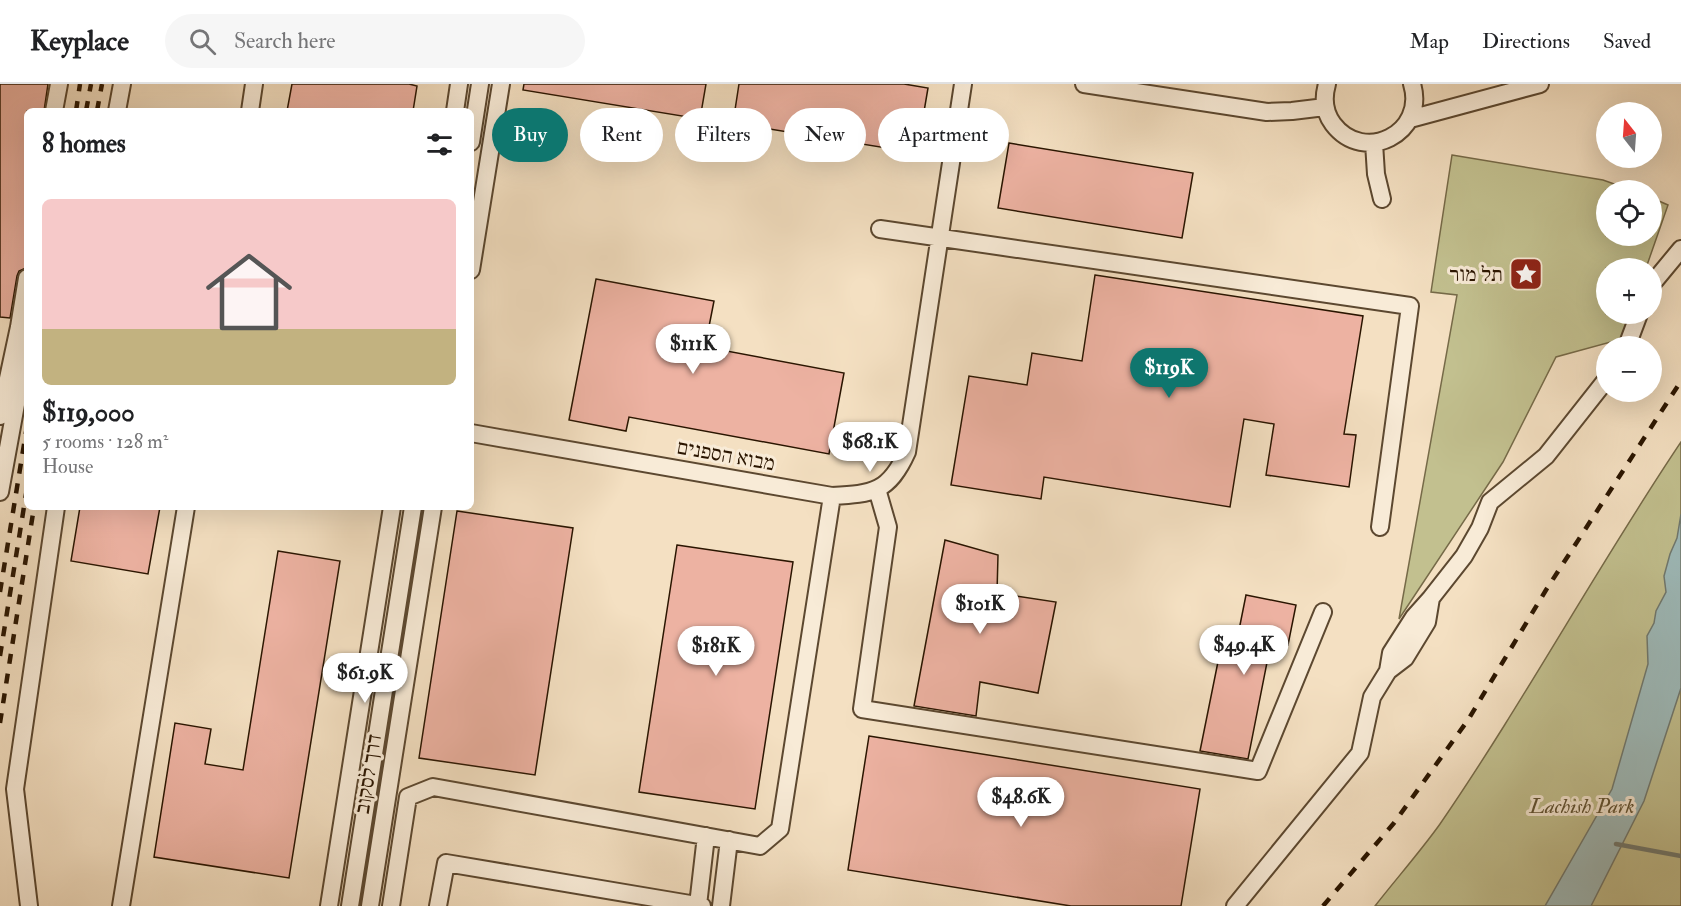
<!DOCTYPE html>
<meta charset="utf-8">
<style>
:root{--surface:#fff;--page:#f6f6f6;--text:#202124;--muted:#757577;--line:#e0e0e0;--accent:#0f766e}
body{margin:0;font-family:"IM FELL Double Pica","Frank Ruhl Libre",serif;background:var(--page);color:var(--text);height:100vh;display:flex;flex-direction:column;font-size:22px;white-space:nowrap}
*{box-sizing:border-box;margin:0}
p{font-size:20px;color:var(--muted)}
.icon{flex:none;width:33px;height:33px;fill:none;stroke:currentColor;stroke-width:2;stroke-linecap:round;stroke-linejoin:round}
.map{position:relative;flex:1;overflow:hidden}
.panel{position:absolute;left:24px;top:24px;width:450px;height:402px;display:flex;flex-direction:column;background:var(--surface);border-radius:9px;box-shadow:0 6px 24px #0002}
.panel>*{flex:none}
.top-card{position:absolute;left:492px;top:24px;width:570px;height:54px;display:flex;gap:12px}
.needle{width:39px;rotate:343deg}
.controls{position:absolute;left:1596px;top:18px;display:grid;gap:12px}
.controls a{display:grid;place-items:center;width:66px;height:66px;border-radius:50%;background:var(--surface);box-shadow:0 6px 24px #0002;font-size:30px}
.price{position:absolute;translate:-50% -51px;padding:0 14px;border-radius:21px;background:#fff;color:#222;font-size:20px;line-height:39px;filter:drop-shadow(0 2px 3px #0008)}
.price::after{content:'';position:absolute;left:50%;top:36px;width:18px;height:14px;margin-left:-9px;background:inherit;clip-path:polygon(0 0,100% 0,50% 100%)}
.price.selected{background:var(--accent);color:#fff}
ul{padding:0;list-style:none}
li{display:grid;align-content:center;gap:12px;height:318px;padding:0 18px}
li span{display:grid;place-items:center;height:186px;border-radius:9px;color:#555}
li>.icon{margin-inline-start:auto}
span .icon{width:108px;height:108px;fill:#fffc;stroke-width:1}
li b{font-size:26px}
h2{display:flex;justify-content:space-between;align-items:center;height:72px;padding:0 18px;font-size:26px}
.pill{padding:0 21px;border-radius:27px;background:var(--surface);box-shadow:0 6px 24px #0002;font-size:21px;line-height:54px}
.pill.selected{background:var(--accent);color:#fff}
header{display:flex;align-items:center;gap:36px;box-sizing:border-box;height:84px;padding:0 30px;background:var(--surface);border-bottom:2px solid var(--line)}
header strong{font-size:28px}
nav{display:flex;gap:33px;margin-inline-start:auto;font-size:21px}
.search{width:420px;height:54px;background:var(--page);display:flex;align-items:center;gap:15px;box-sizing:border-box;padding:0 21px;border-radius:33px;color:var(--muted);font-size:22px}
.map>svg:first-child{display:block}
</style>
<header>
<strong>Keyplace</strong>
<div class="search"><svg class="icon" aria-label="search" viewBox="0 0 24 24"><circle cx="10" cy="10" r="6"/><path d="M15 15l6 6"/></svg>Search here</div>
<nav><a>Map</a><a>Directions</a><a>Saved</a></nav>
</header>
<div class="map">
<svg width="1681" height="822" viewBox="0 0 1681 822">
<rect width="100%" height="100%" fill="#f4e0c2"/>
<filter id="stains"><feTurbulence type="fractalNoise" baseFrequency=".00333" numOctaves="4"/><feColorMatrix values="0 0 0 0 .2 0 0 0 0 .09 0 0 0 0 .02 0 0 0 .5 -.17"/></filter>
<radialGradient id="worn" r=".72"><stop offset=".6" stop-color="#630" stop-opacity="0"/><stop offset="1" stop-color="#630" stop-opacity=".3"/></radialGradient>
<!-- green -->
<path fill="#c2c08f" stroke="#766a48" stroke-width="1.5" d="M1452 71 1603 96 1631 106H1606V152H1652V114L1668 121 1646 184H1606V230H1631L1622 255 1556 273 1503 378 1399 535 1457 211 1431 208Z
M1681 358V822H1375C1396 795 1420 768 1440 740 1525 616 1597 483 1681 358Z"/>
<!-- water -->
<path fill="#9ebbbb" stroke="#707970" stroke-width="1.5" d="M1681 430V604L1644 717 1591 822H1545L1612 705 1648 580 1647 552 1654 539 1656 527 1666 508 1664 492 1670 470 1677 454Z"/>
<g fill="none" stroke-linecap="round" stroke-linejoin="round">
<!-- stream -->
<path stroke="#707970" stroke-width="4.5" d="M1616 760 1681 772"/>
</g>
<!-- building -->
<path fill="#edb2a2" stroke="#2a1500" stroke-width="1.5" d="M0 0H48L44 27H27V180L26 184 19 187 17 192 10 234 0 233Z
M292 0H409L417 2 413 27H287Z
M524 0H706L700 35 523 6Z
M739 0H904L928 4 917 69 733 39Z
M1009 59 1193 89 1182 154 998 124Z
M1095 191 1363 232 1344 350 1356 351 1349 403 1266 391 1274 340 1244 335 1230 423 1044 393 1041 415 951 401 969 292 1027 301 1032 269 1082 277Z
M596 195 714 217 705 263 844 289 829 370 629 333 626 347 569 336Z
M80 423H160L148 490 71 477Z
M457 427 573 444 535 691 419 674Z
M945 456 998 471 997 509 1056 518 1038 609 980 598 976 632 914 622Z
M677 461 793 478 755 725 639 708Z
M278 467 340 477 289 794 154 773 175 639 211 645 205 680 243 686Z
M1246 511 1296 521 1288 561 1271 558 1248 675 1200 667 1225 543 1239 546Z
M869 652 1200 705 1181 822H1071L848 786Z"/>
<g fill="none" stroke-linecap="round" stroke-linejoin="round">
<defs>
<path id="minor" d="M1084 0 1267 28 1292 27 1325 23
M1327 0C1323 14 1324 28 1333 40 1364 81 1427 49 1412 0
M54 27 59 0
M117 27 122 0
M250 27 254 0
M455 27 459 0
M1410 35 1540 0
M471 58 480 0
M1374 59 1376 90 1382 115
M880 145 1410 222 1380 443
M471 186 501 0
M1652 200 1681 165
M1627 262 1639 230
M0 332 19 243 27 194
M471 349 832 412C873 410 889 408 907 368L963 0
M877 405 888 443 862 625 1258 687 1323 528
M0 408 27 260
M1431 514 1464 472 1480 444 1490 418 1546 372 1606 296
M698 821 706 752
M29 822 15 705 56 423
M121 822 186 423
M329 822 392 423
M350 822 413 423
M370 822 433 423
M391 822 408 713 433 703 760 762 780 745 832 412
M438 822 446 779 702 822
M721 822 729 756
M1235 822 1360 669 1372 613 1388 587 1405 574 1427 538 1431 514 1414 533 1391 569 1388 587"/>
</defs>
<!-- minor casing -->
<use href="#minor" stroke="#5c4830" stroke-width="20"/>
<!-- minor -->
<use href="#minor" stroke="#f8ebd7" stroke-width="16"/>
<!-- rail -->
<path stroke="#2a1500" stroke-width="4.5" stroke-dasharray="10 10" stroke-linecap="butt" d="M76 27 80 0
M86 27 91 0
M97 27 102 0
M0 508 27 342
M0 572 27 404
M0 639 34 423
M1323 822 1394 739 1468 636 1546 506 1681 297"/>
</g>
<!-- icons -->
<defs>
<symbol id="sight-square" viewBox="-11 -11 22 22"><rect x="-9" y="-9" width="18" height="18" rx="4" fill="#8f2418" stroke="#f8ebd7"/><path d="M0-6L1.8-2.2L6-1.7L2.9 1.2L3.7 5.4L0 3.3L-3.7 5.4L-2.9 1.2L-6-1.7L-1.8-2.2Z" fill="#fff"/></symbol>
</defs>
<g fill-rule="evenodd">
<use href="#sight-square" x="1507" y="171" width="38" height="38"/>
</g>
<g text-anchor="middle" stroke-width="6" stroke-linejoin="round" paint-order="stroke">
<!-- poi labels -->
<g font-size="21" fill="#2a1500" stroke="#f8ebd7" text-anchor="end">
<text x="1503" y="197">תל מור</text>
</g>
<!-- street labels -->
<g font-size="21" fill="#2a1500" stroke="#f8ebd7">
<text transform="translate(726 371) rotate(10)" y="7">מבוא הספנים</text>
<text transform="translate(368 690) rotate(-81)" y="7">דרך לסקוב</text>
</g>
<!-- park labels -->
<g font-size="21" font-style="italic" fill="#5f5132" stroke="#f8ebd7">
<text x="1582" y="729">Lachish Park</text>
</g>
</g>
<rect width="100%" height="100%" filter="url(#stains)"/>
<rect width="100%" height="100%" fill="url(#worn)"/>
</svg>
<div class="controls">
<a><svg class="needle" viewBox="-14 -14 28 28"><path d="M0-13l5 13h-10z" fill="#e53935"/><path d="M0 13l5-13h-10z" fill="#757577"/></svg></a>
<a><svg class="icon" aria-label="locate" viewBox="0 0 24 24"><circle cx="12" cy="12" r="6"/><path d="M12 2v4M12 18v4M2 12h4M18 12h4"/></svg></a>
<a>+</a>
<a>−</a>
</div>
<b class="price" style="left:693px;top:291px">$111K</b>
<b class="price selected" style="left:1169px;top:315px">$119K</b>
<b class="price" style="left:870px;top:389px">$68.1K</b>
<b class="price" style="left:980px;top:551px">$101K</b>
<b class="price" style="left:1244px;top:592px">$49.4K</b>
<b class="price" style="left:716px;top:593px">$181K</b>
<b class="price" style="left:365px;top:620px">$61.9K</b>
<b class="price" style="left:1021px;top:744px">$48.6K</b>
<div class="top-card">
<a class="pill selected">Buy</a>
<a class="pill">Rent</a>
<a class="pill">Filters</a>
<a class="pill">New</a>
<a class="pill">Apartment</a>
</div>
<section class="panel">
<h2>8 homes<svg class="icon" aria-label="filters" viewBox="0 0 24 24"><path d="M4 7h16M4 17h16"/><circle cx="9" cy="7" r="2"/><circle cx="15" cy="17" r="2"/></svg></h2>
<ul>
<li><span style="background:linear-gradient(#f6c9c9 70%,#c2b280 0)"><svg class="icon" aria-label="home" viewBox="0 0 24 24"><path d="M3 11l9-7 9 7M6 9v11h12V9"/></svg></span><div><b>$119,000</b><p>5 rooms · 128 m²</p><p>House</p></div></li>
</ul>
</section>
</div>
